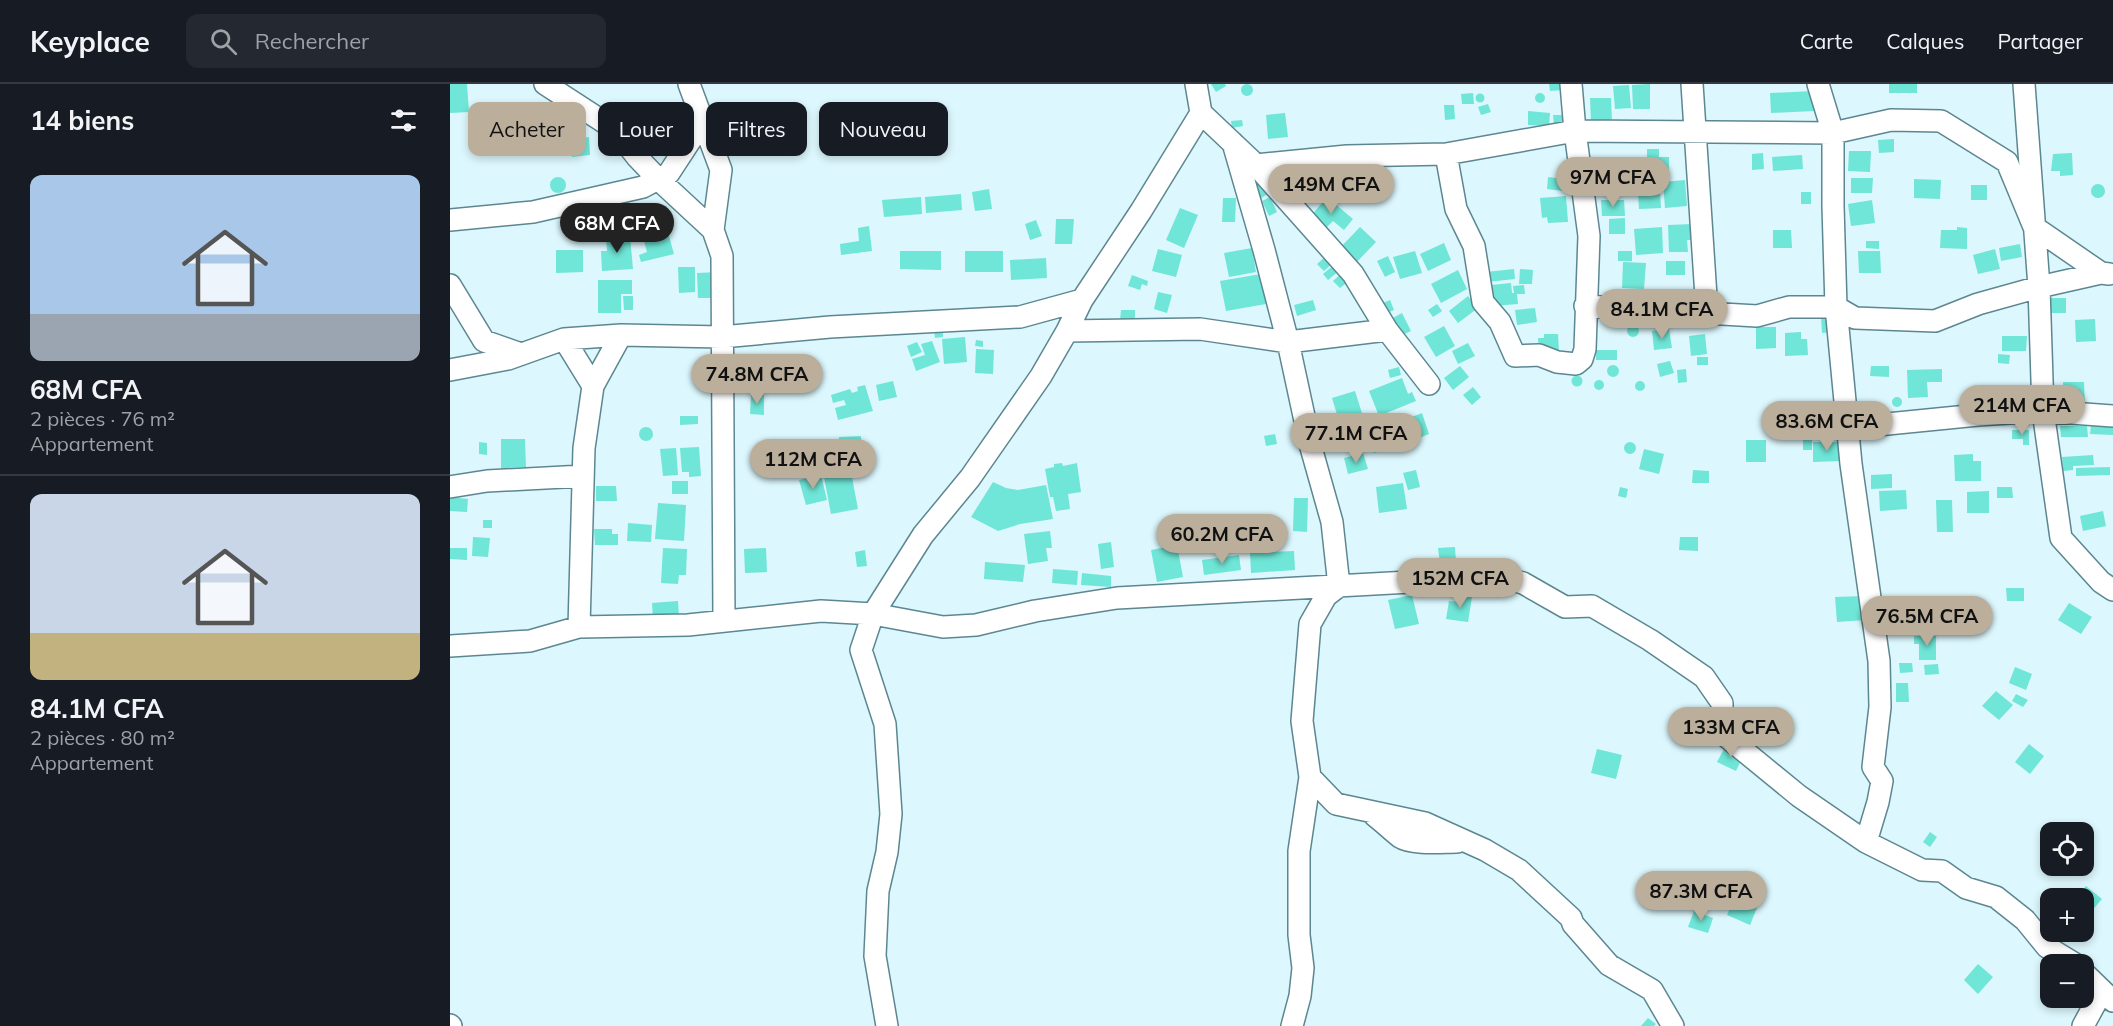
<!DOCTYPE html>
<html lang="fr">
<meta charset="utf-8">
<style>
:root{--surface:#171b24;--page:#242831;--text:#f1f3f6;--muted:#9ea1a6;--line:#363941;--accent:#bbaf9c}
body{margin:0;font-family:Mulish,sans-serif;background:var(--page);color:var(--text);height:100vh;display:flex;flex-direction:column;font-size:22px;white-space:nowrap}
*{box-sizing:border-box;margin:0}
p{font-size:20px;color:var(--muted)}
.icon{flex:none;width:33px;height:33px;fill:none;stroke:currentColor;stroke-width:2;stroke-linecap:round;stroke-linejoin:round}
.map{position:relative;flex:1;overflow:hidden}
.panel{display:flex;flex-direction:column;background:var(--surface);width:450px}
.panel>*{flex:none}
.guide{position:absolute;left:18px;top:18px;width:570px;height:54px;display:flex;gap:12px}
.buttons{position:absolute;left:1590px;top:738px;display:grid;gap:12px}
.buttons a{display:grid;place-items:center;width:54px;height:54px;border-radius:12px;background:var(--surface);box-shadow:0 3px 9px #0003;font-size:30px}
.price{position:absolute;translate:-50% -51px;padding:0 14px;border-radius:21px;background:var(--accent);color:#111;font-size:20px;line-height:39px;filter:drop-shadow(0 2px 3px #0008)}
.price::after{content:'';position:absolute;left:50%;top:36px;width:18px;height:14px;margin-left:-9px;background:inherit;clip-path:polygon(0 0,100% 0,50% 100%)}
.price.active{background:#222;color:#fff}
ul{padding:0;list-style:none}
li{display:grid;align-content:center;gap:12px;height:318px;padding:0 30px}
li+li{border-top:2px solid var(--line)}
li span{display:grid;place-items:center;height:186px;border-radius:12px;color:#555}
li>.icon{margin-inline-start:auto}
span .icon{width:108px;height:108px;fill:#fffc;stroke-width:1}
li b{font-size:26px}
h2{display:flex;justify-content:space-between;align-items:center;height:72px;padding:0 30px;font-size:26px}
.tag{padding:0 21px;border-radius:12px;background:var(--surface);box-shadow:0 3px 9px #0003;font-size:21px;line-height:54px}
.tag.active{background:var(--accent);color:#111}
header{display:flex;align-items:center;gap:36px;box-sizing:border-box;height:84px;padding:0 30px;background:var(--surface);border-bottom:2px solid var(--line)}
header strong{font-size:28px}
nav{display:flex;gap:33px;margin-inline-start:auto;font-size:21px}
.search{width:420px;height:54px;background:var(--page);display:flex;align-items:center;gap:15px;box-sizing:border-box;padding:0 21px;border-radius:12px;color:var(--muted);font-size:22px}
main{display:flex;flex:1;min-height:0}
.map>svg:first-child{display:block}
</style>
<header>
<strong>Keyplace</strong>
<div class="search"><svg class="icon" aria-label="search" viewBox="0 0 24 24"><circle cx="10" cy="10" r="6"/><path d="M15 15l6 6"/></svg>Rechercher</div>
<nav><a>Carte</a><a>Calques</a><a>Partager</a></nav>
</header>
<main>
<section class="panel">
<h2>14 biens<svg class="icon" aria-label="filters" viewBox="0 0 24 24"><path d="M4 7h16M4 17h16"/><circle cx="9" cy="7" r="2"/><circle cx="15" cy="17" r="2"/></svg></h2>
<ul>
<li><span style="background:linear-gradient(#a9c7e8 75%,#9aa5b1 0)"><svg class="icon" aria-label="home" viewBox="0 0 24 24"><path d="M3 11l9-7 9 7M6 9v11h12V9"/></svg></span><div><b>68M CFA</b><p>2 pièces · 76 m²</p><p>Appartement</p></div></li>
<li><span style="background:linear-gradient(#c9d6e8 75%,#c2b280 0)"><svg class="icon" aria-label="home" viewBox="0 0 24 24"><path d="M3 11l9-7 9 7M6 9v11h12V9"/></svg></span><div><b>84.1M CFA</b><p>2 pièces · 80 m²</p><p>Appartement</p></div></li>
</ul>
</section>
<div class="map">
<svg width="1663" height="942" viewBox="0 0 1663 942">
<rect width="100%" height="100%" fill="#dcf7fd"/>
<!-- building -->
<path fill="#6fe6d7" d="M791 6a6 6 0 1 1 12 0a6 6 0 1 1-12 0Z
M0 0H17L19 28 0 29Z
M761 0H775L776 2 766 8Z
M1099 0H1110L1111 6 1100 7Z
M1200 0V25H1183L1182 1Z
M1439 0H1467V9H1439Z
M1179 1 1181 24 1165 25 1163 2Z
M1363 7 1364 27 1321 29 1320 9Z
M1023 9 1024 20H1012L1011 10Z
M1085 14a5 5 0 1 1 10 0a5 5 0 1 1-10 0Z
M1025.5 14a4.5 4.5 0 1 1 9 0a4.5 4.5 0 1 1-9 0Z
M1140 14H1161L1162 39H1141Z
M1038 20 1041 28 1031 31 1028 23Z
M994 21H1004L1005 35 995 36Z
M1078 27 1100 29 1099 42 1078 41Z
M835 29 838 53 818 55 816 31Z
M1103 31H1114V41H1104Z
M792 36 793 42 782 44 781 37Z
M139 53 140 71 122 73 120 55Z
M1444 55V68L1429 69 1428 56Z
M1197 65H1209V73H1219V92H1209V85L1197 84Z
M1399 67H1421L1420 88 1398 87Z
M1313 69 1314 85 1302 86V70Z
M1622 69 1623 91 1610 92V87H1601L1603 70Z
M1352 71 1353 85 1323 87 1322 73Z
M1158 92a6 6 0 1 1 12 0a6 6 0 1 1-12 0Z
M100 101a8 8 0 1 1 16 0a8 8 0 1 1-16 0Z
M813 93 820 109 811 114 803 98Z
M1098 93 1114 95 1113 107 1097 105Z
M1401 94H1423L1422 109H1401Z
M1464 95 1491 96 1490 115 1464 114Z
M1235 96 1237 122 1215 124 1213 98Z
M1641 107a7 7 0 1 1 14 0a7 7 0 1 1-14 0Z
M1521 101H1537V116H1521Z
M539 105 542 125 525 127 522 108Z
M1210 108 1211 124 1189 125 1188 109Z
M1351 108H1361V120H1351Z
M511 110 512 126 476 129 475 113Z
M1116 112 1118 138 1098 139 1097 133 1092 134 1090 114Z
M471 113 472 130 434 133 432 116Z
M820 113 827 128 819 132 812 117Z
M877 113 903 135 894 146 883 137 875 145 860 133Z
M773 114H786L785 138H772Z
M1151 116H1174L1175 132H1152Z
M1422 116 1425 139 1401 142 1398 120Z
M730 124 748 131 734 164 716 156Z
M1175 134V150H1159V135Z
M606 135H624L622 160H605Z
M586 136 592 152 580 156 575 140Z
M215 138 224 170 191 178 189 171 197 168 194 157 191 158 190 151 194 150 193 144Z
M1243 140 1244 156H1237L1238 168H1219L1218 141Z
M419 142 422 167 391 171 390 160 409 157 408 144Z
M910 143 926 158 904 181 888 166Z
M1212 143 1213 169 1186 171 1184 145Z
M1507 143 1517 144V165L1490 164 1491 146H1507Z
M1323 146H1341L1342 164H1323Z
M180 152 183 185 152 187 151 167H157L156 153Z
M1416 157H1429V165L1416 164Z
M994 159 1001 176 978 187 970 170Z
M1570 160 1572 173 1551 177 1549 164Z
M802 164 806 188 779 193 774 169Z
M708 165 732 171 726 193 702 187Z
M1545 165 1550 185 1528 190 1523 171Z
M106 166H133V188L106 189Z
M450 167H491V186L450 185Z
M515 167H553V188H515Z
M965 167 972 189 950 195 943 173Z
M1168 167H1182V177H1168Z
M1408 167H1430L1431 189H1409Z
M877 171 884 178 874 187 867 180Z
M938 172 945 188 935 193 927 177Z
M596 174 597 194 561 196 560 176Z
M1216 177H1235V191H1216Z
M1173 178 1196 179 1194 205 1172 204Z
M885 180 890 186 878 196 873 190Z
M228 183H245V208L229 209Z
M1064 185 1065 195 1037 198 1036 188Z
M1070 185 1083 186 1082 200H1069Z
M1008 186 1017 205 991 219 981 200Z
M268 188 269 214H248L247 189Z
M892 189 899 197 890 204 883 197Z
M811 190 816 220 776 227 770 197Z
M682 191 698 197 697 202 692 200 690 206 678 202Z
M148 196H182V210H171V229H148Z
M1061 199 1062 209H1064L1063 202 1074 201 1075 210H1067L1068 220 1043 222 1041 201Z
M708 208 722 211 717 229 704 225Z
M173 212H183V226H174Z
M1018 212 1028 224 1008 239 999 227Z
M1601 214H1616V229H1601Z
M863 216 866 226 847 232 844 221Z
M940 216 944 226 937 229 933 219Z
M987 220 992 227 983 233 978 226Z
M1085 224 1087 238 1067 241 1065 226Z
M671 226H685V237L670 236Z
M952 229 961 247 950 252 941 235Z
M1382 232 1383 248 1372 249 1371 233Z
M1645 235 1646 257 1626 258 1625 236Z
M1177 247a6 6 0 1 1 12 0a6 6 0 1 1-12 0Z
M994 242 1005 262 986 273 974 253Z
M1306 243H1326V264L1306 265Z
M493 244V253L485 254 484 245Z
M1219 245 1222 264 1204 266 1202 247Z
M1351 248V255H1357L1358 271 1335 272V249Z
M1094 250H1108L1109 268 1089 269 1088 254H1094Z
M1255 250 1257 270 1241 272 1239 252Z
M1552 252H1577L1576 267H1552Z
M515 253 517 278 494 280 492 255Z
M526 256 533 257V263L525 262Z
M482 257 490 278 466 287 462 275 475 271 471 260Z
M467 258 472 268 461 273 457 262Z
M1018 259 1025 272 1008 280 1002 267Z
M526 265 544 266 543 290 525 289Z
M1146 266H1167V276H1146Z
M343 270 344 286 323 287V271Z
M1548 270 1560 271 1559 280 1548 279Z
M294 272H318L319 289H294Z
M1247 273H1258V281H1247Z
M1220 277 1224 289 1210 293 1207 280Z
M258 278H265L266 304 258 305Z
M1157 287a6 6 0 1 1 12 0a6 6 0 1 1-12 0Z
M1010 282 1019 293 1003 306 994 294Z
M1421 282H1439V293L1420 292Z
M949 283 951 291 940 294 938 286Z
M1236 285 1237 298 1228 299 1227 286Z
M1492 285V298H1477L1478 313 1458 314 1457 286Z
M1121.5 297a5.5 5.5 0 1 1 11 0a5.5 5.5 0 1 1-11 0Z
M295 299a6 6 0 1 1 12 0a6 6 0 1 1-12 0Z
M313 293H324V304L313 303Z
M952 294 958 310 962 308 966 317 929 332 919 307Z
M1144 301a5 5 0 1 1 10 0a5 5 0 1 1-10 0Z
M443 297 447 313 429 317 426 301Z
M1185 302a5 5 0 1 1 10 0a5 5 0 1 1-10 0Z
M1613 298H1634L1635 321 1614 322Z
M415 301 423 327 388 336 385 324 396 321 394 316 383 319 381 311 400 305 402 309 408 307 407 303Z
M1575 301 1576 317 1551 318V302Z
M1023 303 1031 313 1022 321 1013 311Z
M905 307 916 342 893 350 882 314Z
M301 311H314V331L300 330Z
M1442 318a5 5 0 1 1 10 0a5 5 0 1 1-10 0Z
M972 329 979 350 953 360 946 339Z
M230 332H248V340L230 341Z
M939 339 946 361 924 369 917 347Z
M1641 341 1663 342V351L1640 350Z
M1610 342H1637L1638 353H1611Z
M189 350a7 7 0 1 1 14 0a7 7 0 1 1-14 0Z
M1562 346H1579V361H1573V355H1562Z
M825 350 827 360 816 362 814 352Z
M411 352 412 378 390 379 389 353Z
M1353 353H1362V366H1353Z
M51 355H75L76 383 51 384Z
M1296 356H1316V378H1296Z
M1174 364a6 6 0 1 1 12 0a6 6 0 1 1-12 0Z
M29 358 37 359V371L29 370Z
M1363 358H1391V377L1363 378Z
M249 363 251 392 239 393V388H232L230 364Z
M226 364 228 391 213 392 210 365Z
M1194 365 1214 370 1209 390 1189 385Z
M913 369 918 385 898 390 894 374Z
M1523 370V377H1531V397H1505L1504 371Z
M1643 371 1644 381 1623 382V386L1613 387 1612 373Z
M612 379 613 382 627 379 631 408 618 410 620 425 606 427 603 413H600L595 385 604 383V380Z
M1660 383V391L1626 392V384Z
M966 386 970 403 958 406 953 389Z
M1243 386 1259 387V399H1242Z
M401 388 408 425 381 430 374 393Z
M1442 390V404L1421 405V391Z
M371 391 377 416 356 421 349 396Z
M222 397H238V410H222Z
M543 398 556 404 568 406 596 401 603 435 570 440 548 447 521 433Z
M953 399 957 425 929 429 926 403Z
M146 402H166L167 417H146Z
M1170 403 1178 405 1176 414 1168 412Z
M1547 403H1562L1563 414H1547Z
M1456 406 1457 425 1430 427 1429 407Z
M1539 407V429H1517V408Z
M0 413 18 415 17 428 0 427Z
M844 414H858L857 448 843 447Z
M1486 416H1502L1503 448H1487Z
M208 419 236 421 234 457 205 455Z
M1653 427 1656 442 1633 447 1630 432Z
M33 436H42V444H33Z
M178 439 202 441 201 458 177 457Z
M144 445H162V450H168V461H145Z
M600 447 602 464H596L598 477 578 480 574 450Z
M23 453 40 454 38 473 22 472Z
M1230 453H1248V467L1229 466Z
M661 458 664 483 651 485 648 460Z
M727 461 733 493 707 498 701 466Z
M1005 463 1006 478 990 479 988 464Z
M0 464H17V476L0 475Z
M213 464 237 465 236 491H229L228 500 211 499Z
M316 464 317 488 295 489 294 465Z
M415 466 417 482 407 483 405 468Z
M844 467 845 486 801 489 800 469Z
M789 471 791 486 754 491 752 476Z
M535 478 575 481 573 498 534 495Z
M603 485 628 487 627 501 602 499Z
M632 489 661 492V503L631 501Z
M1556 504H1574V517H1557Z
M962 511 969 540 945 545 938 516Z
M1009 511 1022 513 1018 538 996 535 999 517 1008 518Z
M1413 512 1415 536 1387 538 1385 513Z
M228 517 229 534 203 536 202 519Z
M1619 519 1642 533 1631 550 1608 536Z
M1464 552H1486V576H1469V560H1464Z
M1449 579H1462L1463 588 1450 589Z
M1488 580 1489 590 1475 591 1474 581Z
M1565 583 1582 590 1576 606 1559 599Z
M1446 599H1458L1459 618H1446Z
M1546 607 1563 621 1549 636 1532 622Z
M1566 610 1578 616 1573 623 1562 617Z
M1579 660 1594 672 1580 690 1565 678Z
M1276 661 1294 670 1286 687 1267 678Z
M1147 665 1172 671 1166 695 1141 689Z
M1480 748 1487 753 1480 763 1473 758Z
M1636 802 1652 815 1639 830 1634 825V814H1626Z
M1286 809 1309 819 1300 841 1277 831Z
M1244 827 1263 834 1258 849 1238 843Z
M1528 880 1543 893 1528 910 1514 896Z
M1198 934 1206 940 1204 942H1191Z"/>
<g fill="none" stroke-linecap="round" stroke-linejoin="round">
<defs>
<path id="minor" d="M95 0 166 46 187 73 208 95 263 146
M239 0 271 86 263 146 272 172 274 536
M1242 0 1257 228
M1368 0 1383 49V122L1386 223 1401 380 1429 577 1430 623 1423 683 1432 697 1428 718 1416 758 1472 786 1492 787 1516 804 1546 813 1575 836 1597 863 1625 880
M1574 0 1589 203 1593 327 1611 454 1651 498 1663 506
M751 29 806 81 897 72 996 70 1125 47 1383 49 1441 36 1491 37 1557 78 1584 143 1651 189
M783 59 814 166 838 258 860 360 882 438 889 502 876 512 860 540 852 637 860 693 886 720 975 739 1035 766 1069 786 1121 834 1123 840 1159 881 1202 906 1223 942
M996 70 1006 125 1024 162 1033 218 1050 238 1065 272 1089 271 1107 278 1126 280 1132 275 1135 265 1139 152 1125 47 1121 0
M806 81 903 190 937 246 979 300
M0 136 83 128 193 103 219 89 253 37
M0 201 34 257 71 270
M1135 222 1307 232 1339 223H1386L1405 234 1485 237 1528 220 1589 203 1651 189 1659 190
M617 247 750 245 838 258 937 246
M114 255 143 302
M0 286 58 275 114 255 171 251 272 253 380 243 570 233 632 216
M1397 344 1528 331 1593 327 1663 332
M0 403 37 397 133 392
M129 543 134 364 143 302 171 251
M0 562 80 557 129 543 238 541 371 527 423 530 493 543 526 541 585 527 667 514 1051 493 1073 499 1115 523 1142 522 1200 556 1254 593 1272 619V649L1349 712 1416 758
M924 731C933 738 941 746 950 753 962 761 993 758 1007 758
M1634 889 1663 917
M0 941 1 942
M437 942 425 872 428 807 437 768 441 730 435 640 411 566 423 530 473 451 520 394 591 292 617 247 632 216 691 127 751 29 746 0
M842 942 850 912 853 884 849 851V767L860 693
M1633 942 1652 907"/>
</defs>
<!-- minor casing -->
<use href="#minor" stroke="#5c8790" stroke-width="24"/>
<!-- minor -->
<use href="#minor" stroke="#fff" stroke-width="21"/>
</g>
</svg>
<div class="buttons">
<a><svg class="icon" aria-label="locate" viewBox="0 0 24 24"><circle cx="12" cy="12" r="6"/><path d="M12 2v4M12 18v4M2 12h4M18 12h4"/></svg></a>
<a>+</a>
<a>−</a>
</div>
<b class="price" style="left:1163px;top:124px">97M CFA</b>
<b class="price" style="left:881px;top:131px">149M CFA</b>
<b class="price active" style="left:167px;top:170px">68M CFA</b>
<b class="price" style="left:1212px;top:256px">84.1M CFA</b>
<b class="price" style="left:307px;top:321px">74.8M CFA</b>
<b class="price" style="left:1572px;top:352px">214M CFA</b>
<b class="price" style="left:1377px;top:368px">83.6M CFA</b>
<b class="price" style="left:906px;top:380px">77.1M CFA</b>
<b class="price" style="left:363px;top:406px">112M CFA</b>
<b class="price" style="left:772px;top:481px">60.2M CFA</b>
<b class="price" style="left:1010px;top:525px">152M CFA</b>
<b class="price" style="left:1477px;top:563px">76.5M CFA</b>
<b class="price" style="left:1281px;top:674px">133M CFA</b>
<b class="price" style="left:1251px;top:838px">87.3M CFA</b>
<div class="guide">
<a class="tag active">Acheter</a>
<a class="tag">Louer</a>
<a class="tag">Filtres</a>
<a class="tag">Nouveau</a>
</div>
</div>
</main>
